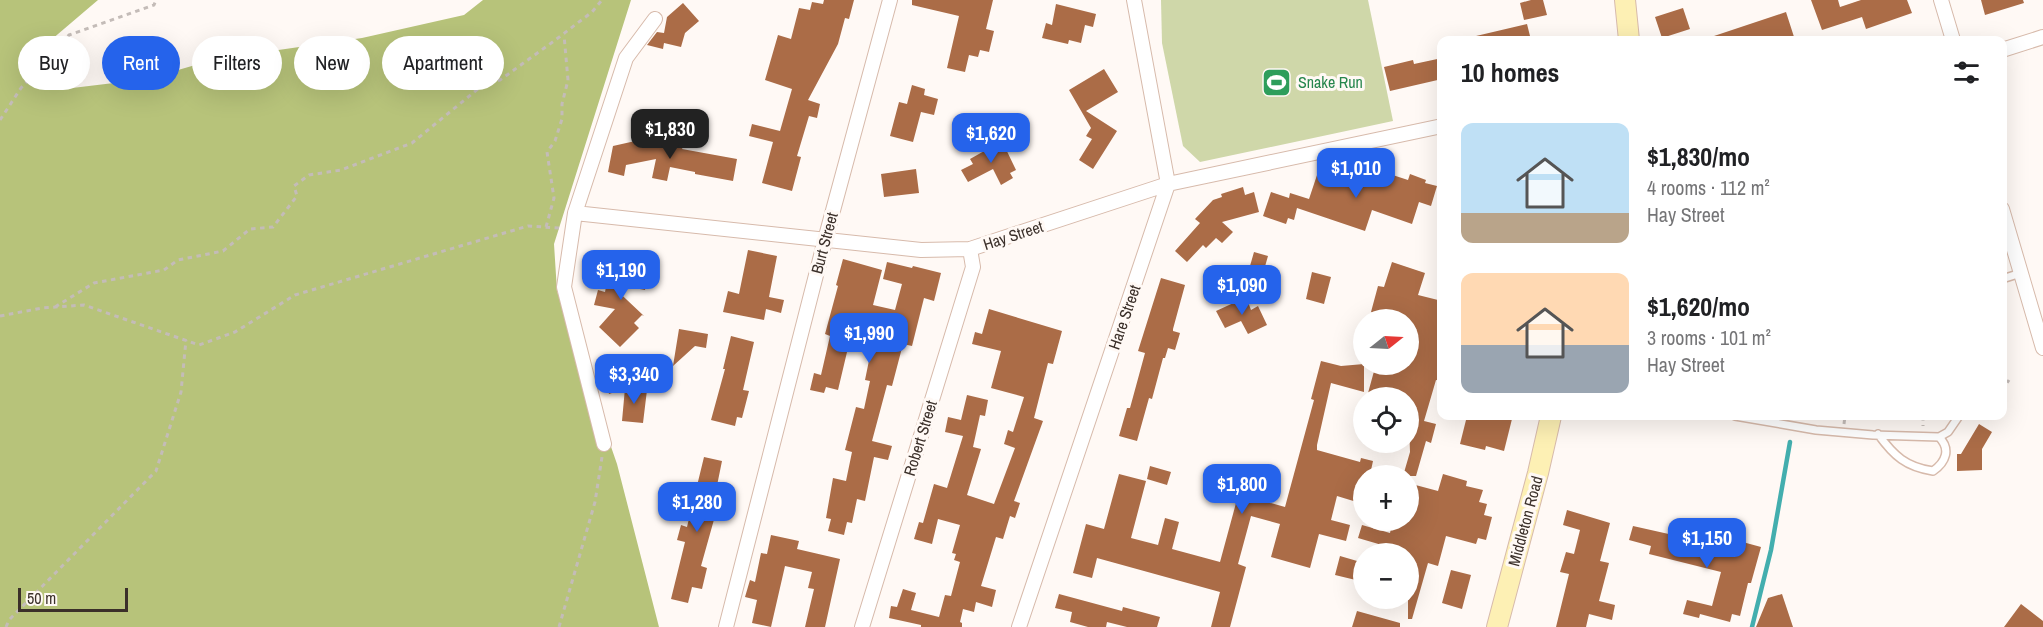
<!DOCTYPE html>
<meta charset="utf-8">
<style>
:root{--surface:#fff;--page:#f6f6f6;--text:#202124;--muted:#757577;--accent:#2563eb}
body{margin:0;font-family:"Archivo Narrow",sans-serif;background:var(--page);color:var(--text);height:100vh;display:flex;flex-direction:column;font-size:22px;white-space:nowrap}
*{box-sizing:border-box;margin:0}
p{font-size:20px;color:var(--muted)}
.icon{flex:none;width:33px;height:33px;fill:none;stroke:currentColor;stroke-width:2;stroke-linecap:round;stroke-linejoin:round}
.map{position:relative;flex:1;overflow:hidden}
.details{position:absolute;left:1437px;top:36px;width:570px;height:384px;display:flex;flex-direction:column;background:var(--surface);border-radius:12px;box-shadow:0 6px 24px #0002}
.details>*{flex:none}
.hud{position:absolute;left:18px;top:36px;width:570px;height:54px;display:flex;gap:12px}
.needle{width:39px;rotate:72deg}
.tools{position:absolute;left:1353px;top:309px;display:grid;gap:12px}
.tools a{display:grid;place-items:center;width:66px;height:66px;border-radius:50%;background:var(--surface);box-shadow:0 6px 24px #0002;font-size:30px}
.scale{position:absolute;left:18px;bottom:15px;width:110px;box-sizing:border-box;padding-left:6px;border:3px solid #3b302a;border-top:0;font-size:16px;line-height:21px;white-space:nowrap;color:#3b302a;-webkit-text-stroke:4px #fff9f5;paint-order:stroke}
.price{position:absolute;translate:-50% -51px;padding:0 14px;border-radius:12px;background:var(--accent);color:#fff;font-size:20px;line-height:39px;filter:drop-shadow(0 2px 3px #0008)}
.price::after{content:'';position:absolute;left:50%;top:36px;width:18px;height:14px;margin-left:-9px;background:inherit;clip-path:polygon(0 0,100% 0,50% 100%)}
.price.selected{background:#222;color:#fff}
ul{padding:0;list-style:none}
li{display:flex;align-items:center;gap:18px;height:150px;padding:0 24px}
li span{display:grid;place-items:center;flex:none;width:168px;height:120px;border-radius:12px;color:#555}
li>.icon{margin-inline-start:auto}
span .icon{width:72px;height:72px;fill:#fffc;stroke-width:1}
li b{font-size:26px}
h2{display:flex;justify-content:space-between;align-items:center;height:72px;padding:0 24px;font-size:26px}
.tag{padding:0 21px;border-radius:27px;background:var(--surface);box-shadow:0 6px 24px #0002;font-size:21px;line-height:54px}
.tag.selected{background:var(--accent);color:#fff}
.map>svg:first-child{display:block}
</style>
<div class="map">
<svg width="2043" height="627" viewBox="0 0 2043 627">
<rect width="100%" height="100%" fill="#fff9f5"/>
<!-- green -->
<path fill="#cfd7a9" d="M1161 0H1368L1393 121 1200 162 1183 146 1162 43Z"/>
<!-- forest -->
<path fill="#b7c37a" d="M0 0H98L51 40 30 69 64 89 147 79 216 59 362 38 464 15 483 0H631L554 244 557 291 617 464 659 627H0Z"/>
<g fill="none" stroke-linecap="round" stroke-linejoin="round">
<!-- stream -->
<path stroke="#43aeae" stroke-width="4.5" d="M1794 417V416
M1752 627 1771 550 1790 442"/>
</g>
<!-- building -->
<path fill="#ab6c47" d="M824 0H854L849 19 845 18 838 44 808 100 820 104 817 118 809 116 797 156 801 157 792 191 762 183 773 142 749 136 752 124 780 131 792 89 765 80 778 35 791 39 799 8 810 10 812 2 823 4Z
M912 0H993L986 29 994 31 989 52 980 50 978 57 969 55 965 72 947 68 959 16 912 5Z
M1531 0H1543L1547 15 1524 20 1520 3Z
M1811 0H1838L1840 7 1861 0H1907L1912 13 1866 29 1862 17 1822 30Z
M1981 0H2023L2024 3 1985 15Z
M683 3 699 21 685 33 681 47 664 43 663 49 647 45 657 32 664 33 667 17Z
M1056 4 1096 14 1093 27 1085 25 1081 43 1069 40 1068 44 1042 38 1046 23 1052 25Z
M1683 8 1690 29 1662 38 1655 17Z
M1786 12 1795 40H1709L1708 38Z
M1527 24 1531 40H1476V36Z
M1442 58V79L1390 91 1384 67 1413 60 1414 64Z
M1104 69 1118 92 1086 111 1117 131 1093 169 1079 160 1092 139 1086 136 1091 128 1069 90Z
M912 85 925 89 924 95 938 99 934 115 921 112 913 142 890 136 899 102 907 104Z
M653 137 675 142 674 145 683 147 682 149 737 159 733 181 695 174V172L670 167 667 181 652 178 656 159 626 165 624 176 608 172 613 146Z
M1002 141 1016 170 1010 173 1013 178 1001 185 993 169 968 182 961 170 973 164 970 159Z
M1368 167 1408 180 1410 174 1426 180 1425 183 1437 186 1431 206 1419 202 1412 224 1372 210 1365 231 1297 208 1294 220 1288 218 1286 224 1263 216 1271 192 1289 198 1290 193 1309 199 1319 169 1362 184Z
M916 169 919 193 884 197 881 174Z
M1243 187 1245 195 1254 192 1259 212 1222 222 1233 232 1222 243 1216 238 1206 248 1203 245 1187 262 1175 251 1200 223 1195 219 1213 200 1222 197 1221 194Z
M748 250 777 256 769 297 784 300 781 313 766 309 764 320 723 312 728 291 739 294Z
M1254 252 1268 256 1262 277 1248 273Z
M843 259 882 270 873 305 895 310 902 284 883 279 887 262 912 268 913 266 941 273 934 301 924 298 912 346 903 344 892 386 887 385 872 441 892 446 888 460 874 457 865 501 857 499 852 523 847 522 844 535 828 531 831 519 826 518 833 478 846 481 852 452 845 450 856 407 864 409 870 381 865 380 874 336 852 331 838 390 826 387 824 393 810 390 814 373 821 375 830 336 825 334 838 286 836 285Z
M611 261 649 269 645 290 609 283 644 316 642 315 634 323 639 328 620 347 599 327 615 309 594 305 598 290 605 292Z
M1392 262 1425 273 1418 295 1442 301V381L1436 380 1424 421 1436 424 1431 443 1426 441 1416 476H1403L1410 452 1408 398H1384L1368 393 1376 364H1408V320H1387L1388 317 1371 312 1378 286 1384 287Z
M1312 272 1331 277 1324 304 1306 299Z
M1161 278 1185 285 1173 329V331L1180 333 1175 350 1168 348 1165 358H1163L1152 399 1149 398 1137 441 1119 436 1127 408H1130L1145 353 1138 351Z
M1240 300 1248 302 1251 310 1258 306 1267 325 1248 334 1241 321 1225 328 1216 311Z
M989 309 1062 331 1053 364 1048 363 1034 418 1043 421 1014 501 1020 503 1015 518 1010 516 1003 539 996 537 981 586 996 590 992 607 976 602 974 612 963 609 960 622 962 623V627H921V625L889 618 891 606 897 607 903 589 916 593 911 610 939 617 945 595 951 596 960 562 954 560 956 554 952 553 960 525 938 519 932 544 914 539 919 522 923 523 934 484 947 488 963 436 945 432 948 417 961 420 967 395 988 400 985 416 980 415 973 447 981 449 967 495 994 504 1015 448 1004 444 1008 430 1013 432 1024 397 991 388 1001 351 972 344 975 332 982 334Z
M679 329 708 334 706 348 695 346 673 366Z
M731 336 754 342 743 390 749 391 742 418 737 417 735 426 711 420 725 369H723Z
M1321 361 1341 366 1364 364V392L1331 383 1317 445V450L1360 462 1361 458 1373 461 1370 475 1364 473V490L1360 503 1337 496 1331 520 1350 525 1346 541 1319 534 1310 568 1271 557 1280 524 1251 516 1238 564 1246 567 1230 627H1211L1220 592 1097 558 1092 578 1073 573 1086 524 1104 529 1119 474 1146 481 1131 538 1158 545 1165 518 1179 522 1172 549 1220 562 1239 492 1257 497 1256 499 1285 507 1314 400 1311 399Z
M613 366 621 390 609 394 602 370Z
M625 388 647 390 643 423 622 421Z
M1467 416H1499L1512 419 1504 451 1486 446 1485 450 1460 444Z
M1979 424 1992 432 1982 449V470L1957 471V454H1961Z
M704 457 722 461 711 515 715 516 701 566 707 568 702 589 692 587 688 603 671 599 685 542 677 540 681 525 687 527Z
M1150 466 1171 472 1167 485 1147 479Z
M1443 474 1467 481 1466 486 1483 490 1479 502 1487 504 1484 515 1492 517 1486 540 1478 538 1476 544 1446 536 1438 566 1428 563 1412 619H1408V554H1398L1399 550 1358 538 1362 525 1390 533 1393 520H1408V483L1438 491Z
M1567 510 1610 523 1600 561 1609 563 1599 601 1615 605 1612 620 1589 614 1586 627H1556L1569 574 1560 572 1566 552 1574 554 1580 530 1563 525Z
M1633 526 1682 537V538L1714 547 1713 551 1735 557 1739 541 1761 547 1751 583H1748L1740 616 1732 614 1730 622 1700 614 1699 618 1683 614 1687 600 1712 606 1721 572 1649 554 1651 546 1629 540Z
M771 535 799 541 797 549 840 559 825 627H805L814 589 808 588 812 572 785 566 771 627 752 623 757 600 745 597 750 580 755 582 761 553 767 554Z
M1340 556 1364 563V582L1335 575Z
M1451 570 1471 575 1462 609 1442 603Z
M1059 594 1122 611 1123 607 1160 617 1157 627H1127L1107 622 1106 627H1088L1070 622 1072 612 1055 608Z
M1782 594 1793 627H1756L1768 598Z
M2021 604 2043 621V627H2004Z
M1357 611 1400 623V627H1352Z"/>
<g fill="none" stroke-linecap="round" stroke-linejoin="round">
<defs>
<path id="lane" d="M2002 279 2021 273
M1735 416 1816 430 1873 435 1939 437 1948 432 1959 416
M1878 434C1894 456 1906 467 1933 471 1946 462 1951 449 1939 437"/>
<path id="street" d="M1941 0 1953 40
M2002 50 2043 37
M2002 209 2043 348
M575 213 921 250 970 249 1168 184 1442 126
M604 444 564 287 575 213 626 58 655 19
M726 627 825 240 890 0
M862 627 973 267 970 249
M1019 627 1168 184 1134 0"/>
<path id="secondary" d="M1625 0 1629 40
M1497 627 1538 473 1551 416"/>
</defs>
<!-- lane casing -->
<use href="#lane" stroke="#d7baab" stroke-width="10"/>
<!-- street casing -->
<use href="#street" stroke="#d7baab" stroke-width="16"/>
<!-- secondary casing -->
<use href="#secondary" stroke="#d7baab" stroke-width="22"/>
<!-- path -->
<path stroke="#c4bcb8" stroke-width="3" stroke-dasharray="4.5 4.5" stroke-linecap="butt" d="M0 120 21 88 69 35 154 5 156 0
M546 227 554 198 547 152 555 141 562 119V104L568 80 564 35
M55 307 94 283 164 270 178 260 223 251 250 229 273 227 297 196 294 186 309 175 341 170 412 143 484 84 500 80 554 41 592 12 602 0
M0 316 42 308 84 305 199 345 235 332 295 295 528 226 559 228
M2002 390 2009 380
M1923 416V426
M1844 424 1845 416
M6 627 9 620 156 471 181 392 186 340
M559 627 595 502 602 457"/>
<!-- lane -->
<use href="#lane" stroke="#fff" stroke-width="7"/>
<!-- street -->
<use href="#street" stroke="#fff" stroke-width="14"/>
<!-- secondary -->
<use href="#secondary" stroke="#fdf0b4" stroke-width="20"/>
</g>
<!-- icons -->
<defs>
<symbol id="stadium-square" viewBox="-11 -11 22 22"><rect x="-9" y="-9" width="18" height="18" rx="4" fill="#2e9e5b" stroke="#fff9f5"/><path d="M0-5a6.5 5 0 1 0 0 10a6.5 5 0 1 0 0-10ZM-3.5-1.8h7v3.6h-7Z" fill="#fff"/></symbol>
</defs>
<g fill-rule="evenodd">
<use href="#stadium-square" x="1260" y="66" width="33" height="33"/>
</g>
<g text-anchor="middle" stroke-width="6" stroke-linejoin="round" paint-order="stroke">
<!-- leisure labels -->
<g font-size="16" fill="#27864d" stroke="#fff9f5" text-anchor="start">
<text x="1298" y="88">Snake Run</text>
</g>
<!-- street labels -->
<g font-size="16" fill="#3b302a" stroke="#fff9f5">
<text transform="translate(1013 235) rotate(-18)" y="6">Hay Street</text>
<text transform="translate(824 243) rotate(-75)" y="6">Burt Street</text>
<text transform="translate(1124 317) rotate(-71)" y="6">Hare Street</text>
<text transform="translate(920 438) rotate(-73)" y="6">Robert Street</text>
<text transform="translate(1525 521) rotate(-75)" y="6">Middleton Road</text>
</g>
</g>
</svg>
<div class="tools">
<a><svg class="needle" viewBox="-14 -14 28 28"><path d="M0-13l5 13h-10z" fill="#e53935"/><path d="M0 13l5-13h-10z" fill="#757577"/></svg></a>
<a><svg class="icon" aria-label="locate" viewBox="0 0 24 24"><circle cx="12" cy="12" r="6"/><path d="M12 2v4M12 18v4M2 12h4M18 12h4"/></svg></a>
<a>+</a>
<a>−</a>
</div>
<div class="scale">50 m</div>
<b class="price selected" style="left:670px;top:160px">$1,830</b>
<b class="price" style="left:991px;top:164px">$1,620</b>
<b class="price" style="left:1356px;top:199px">$1,010</b>
<b class="price" style="left:621px;top:301px">$1,190</b>
<b class="price" style="left:1242px;top:316px">$1,090</b>
<b class="price" style="left:869px;top:364px">$1,990</b>
<b class="price" style="left:634px;top:405px">$3,340</b>
<b class="price" style="left:1242px;top:515px">$1,800</b>
<b class="price" style="left:697px;top:533px">$1,280</b>
<b class="price" style="left:1707px;top:569px">$1,150</b>
<div class="hud">
<a class="tag">Buy</a>
<a class="tag selected">Rent</a>
<a class="tag">Filters</a>
<a class="tag">New</a>
<a class="tag">Apartment</a>
</div>
<section class="details">
<h2>10 homes<svg class="icon" aria-label="filters" viewBox="0 0 24 24"><path d="M4 7h16M4 17h16"/><circle cx="9" cy="7" r="2"/><circle cx="15" cy="17" r="2"/></svg></h2>
<ul>
<li><span style="background:linear-gradient(#bfe0f5 75%,#b9a48a 0)"><svg class="icon" aria-label="home" viewBox="0 0 24 24"><path d="M3 11l9-7 9 7M6 9v11h12V9"/></svg></span><div><b>$1,830/mo</b><p>4 rooms · 112 m²</p><p>Hay Street</p></div></li>
<li><span style="background:linear-gradient(#ffd9b3 60%,#9aa5b1 0)"><svg class="icon" aria-label="home" viewBox="0 0 24 24"><path d="M3 11l9-7 9 7M6 9v11h12V9"/></svg></span><div><b>$1,620/mo</b><p>3 rooms · 101 m²</p><p>Hay Street</p></div></li>
</ul>
</section>
</div>
